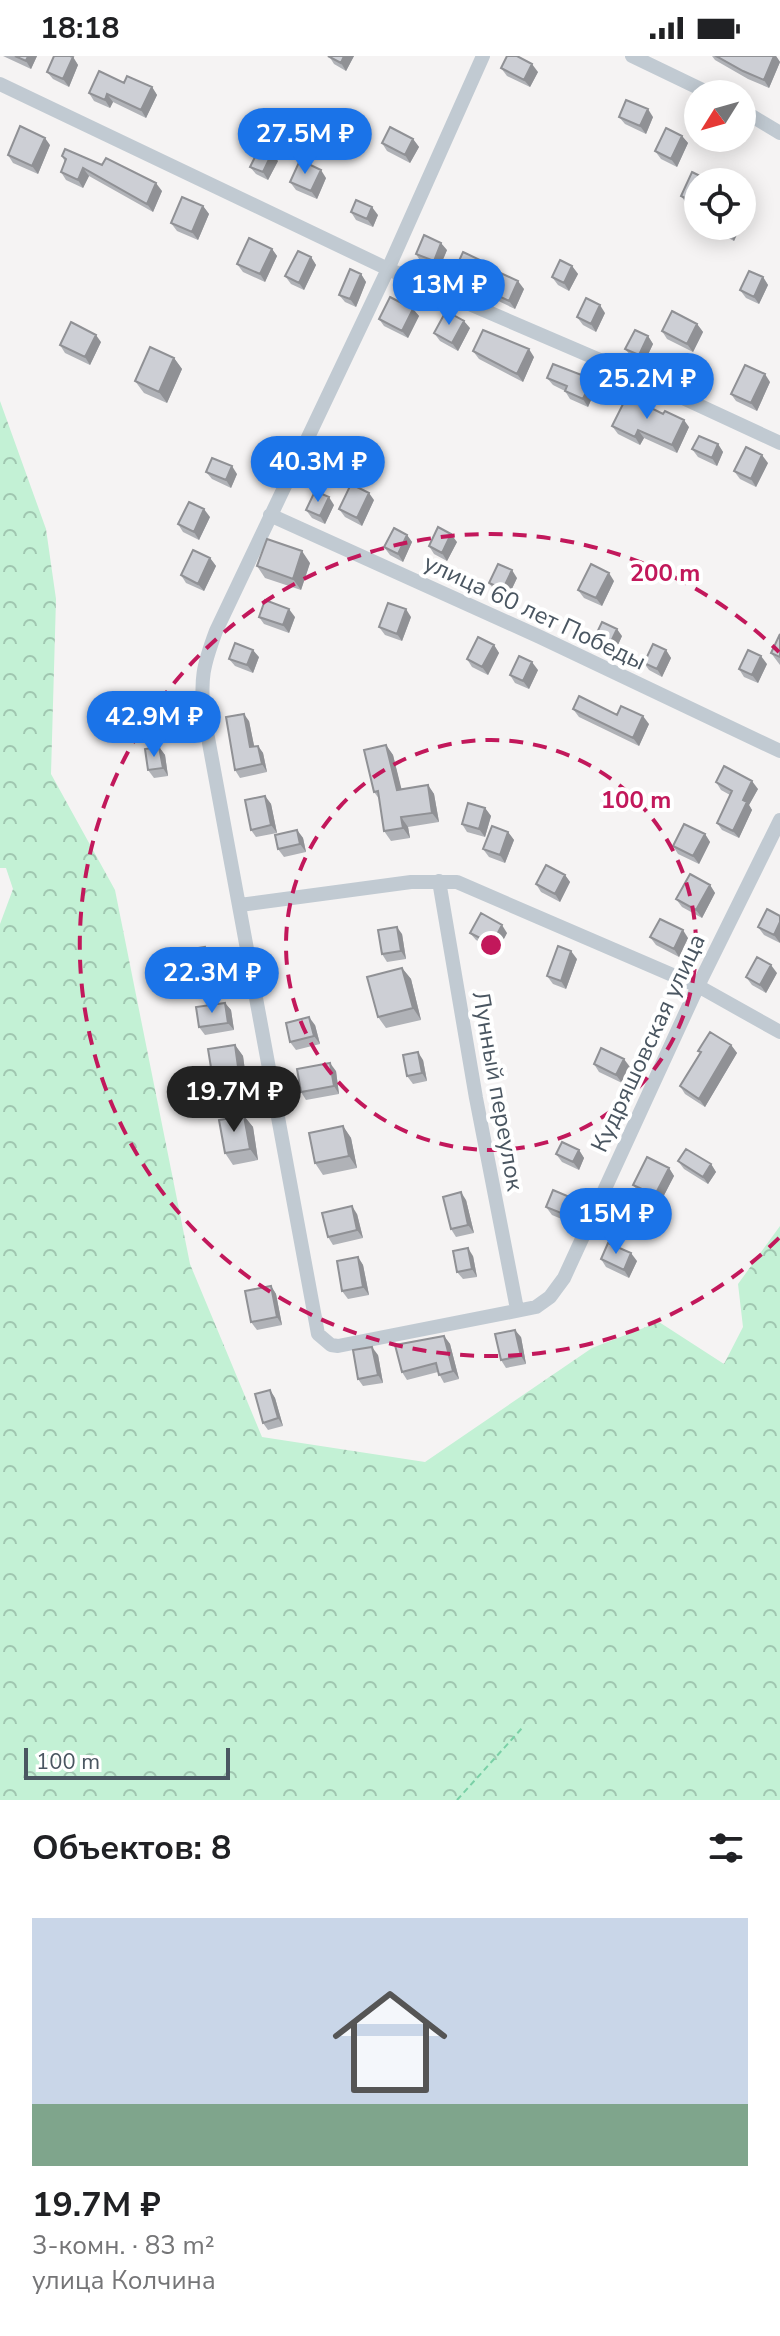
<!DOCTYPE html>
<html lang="ru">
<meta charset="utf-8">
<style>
:root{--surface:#fff;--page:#f6f6f6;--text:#202124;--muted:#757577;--line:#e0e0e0;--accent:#1a73e8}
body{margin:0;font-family:"Nunito Sans",sans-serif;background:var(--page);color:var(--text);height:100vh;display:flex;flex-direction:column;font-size:30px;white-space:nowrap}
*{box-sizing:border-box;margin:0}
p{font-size:26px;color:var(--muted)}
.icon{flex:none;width:44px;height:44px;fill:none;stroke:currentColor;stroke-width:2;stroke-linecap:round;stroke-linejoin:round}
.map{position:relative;height:1744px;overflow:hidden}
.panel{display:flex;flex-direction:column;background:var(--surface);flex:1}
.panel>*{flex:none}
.needle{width:52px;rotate:233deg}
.tools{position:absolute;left:684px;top:24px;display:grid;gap:16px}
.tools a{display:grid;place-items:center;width:72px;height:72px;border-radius:50%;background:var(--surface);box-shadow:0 4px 20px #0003;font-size:40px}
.scale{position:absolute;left:24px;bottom:20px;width:206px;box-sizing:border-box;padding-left:8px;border:4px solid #4a5661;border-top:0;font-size:22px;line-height:28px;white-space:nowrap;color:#4a5661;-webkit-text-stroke:6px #fff;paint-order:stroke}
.price{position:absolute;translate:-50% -68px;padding:0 18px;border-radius:28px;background:var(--accent);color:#fff;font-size:26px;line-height:52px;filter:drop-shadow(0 2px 4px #0008)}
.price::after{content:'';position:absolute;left:50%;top:48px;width:24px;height:18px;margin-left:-12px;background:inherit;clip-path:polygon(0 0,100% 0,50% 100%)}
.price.current{background:#222;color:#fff}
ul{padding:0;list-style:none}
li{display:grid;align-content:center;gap:16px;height:424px;padding:0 32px}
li+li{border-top:2px solid var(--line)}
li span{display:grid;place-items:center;height:248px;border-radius:0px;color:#555}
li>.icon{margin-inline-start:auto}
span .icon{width:144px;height:144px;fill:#fffc;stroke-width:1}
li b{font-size:34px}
h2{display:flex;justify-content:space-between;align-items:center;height:96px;padding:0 32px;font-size:34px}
.status{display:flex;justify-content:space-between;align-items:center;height:56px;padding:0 40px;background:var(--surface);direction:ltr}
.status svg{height:22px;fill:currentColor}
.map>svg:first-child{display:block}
</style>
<div class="status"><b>18:18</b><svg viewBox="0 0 49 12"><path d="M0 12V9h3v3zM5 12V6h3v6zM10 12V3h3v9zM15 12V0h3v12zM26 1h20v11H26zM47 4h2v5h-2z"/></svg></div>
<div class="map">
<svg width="780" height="1744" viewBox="0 0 780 1744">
<defs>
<pattern id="forest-crowns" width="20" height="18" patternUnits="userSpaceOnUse" patternTransform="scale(2)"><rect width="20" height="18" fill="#c3f1d5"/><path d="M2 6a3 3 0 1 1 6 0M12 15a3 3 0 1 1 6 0" fill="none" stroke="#a0c6b0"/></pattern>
</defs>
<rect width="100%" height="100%" fill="#f5f3f3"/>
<!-- forest -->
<path fill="url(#forest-crowns)" d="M0 345 46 473 56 543 51 718 115 834 190 1208 262 1381 425 1406 592 1292 659 1266 724 1308 743 1271 738 1228 780 1170V1744H0V868L13 833 6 812H0Z"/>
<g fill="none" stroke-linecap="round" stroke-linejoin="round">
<!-- path -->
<path stroke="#7ad0a6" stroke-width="2" stroke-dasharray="6 4" stroke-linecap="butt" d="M457 1744 523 1671"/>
<!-- street -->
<path stroke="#c1cad2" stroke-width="14" d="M483 0 388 213 216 575C203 610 200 623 204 660L318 1278 331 1289 338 1290 536 1251 550 1241 564 1222 698 930 780 764
M632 0 711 38
M0 28 388 213 616 311 780 387
M742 54 780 77
M270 459 540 581 780 695
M439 825 476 1042 517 1253
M240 849 411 826H457L698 930 780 976"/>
</g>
<!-- wall -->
<path fill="#b0b2b7" d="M3 0H37L31 13Z
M329 0H354L346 15 334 8Z
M712 0H776L780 6 769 32 748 23 715 4Z
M73 1 78 9 69 31 53 23 47 16Z
M501 12 538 16 530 31 507 20Z
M124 27 152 31 157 39 146 62 113 46 110 52 94 45 89 37Z
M619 61H653L646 78 625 68Z
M682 80 688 87 677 111 661 103 655 95Z
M413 83 419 91 410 107 387 95 382 87Z
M50 89 38 118 13 107 8 99Z
M62 100 162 135 153 156 89 120 83 132 66 124 61 116 65 106Z
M278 105 268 124 256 118 250 111Z
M326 122 317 143 296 134 290 126Z
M698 126V153L687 148 681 140Z
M203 150 209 158 198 184 177 175 171 167Z
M351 156 378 159 373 171 356 164Z
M712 170H741L734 185 717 176Z
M272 193 277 200 265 226 243 216 237 208Z
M447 194 439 213 421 206 416 198Z
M311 201 316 209 304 234 291 228 285 220Z
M484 209 524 233 515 253 490 241 486 235 460 224 454 216Z
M572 210 578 218 569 235 558 229 552 221Z
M361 218 366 226 356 251 345 246 339 239Z
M763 221 768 229 759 248 746 242 740 234Z
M413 253 419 260 408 282 384 270 379 263Z
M605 257 596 276 583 269 577 261Z
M697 268 703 276 693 296 667 283 662 275Z
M470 272 458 295 440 285 434 277Z
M648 280 653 288 644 307 631 300 625 293Z
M101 286 90 309 65 297 60 289Z
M473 295 534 301 523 326 479 303Z
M174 302 182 313 167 347 144 337 135 325Z
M547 322 597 330 588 351 570 343 565 335 553 329Z
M770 326 757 355 736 345 731 338Z
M612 370 689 371 677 397 644 382 640 389 618 378Z
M718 388 723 396 717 410 698 401 692 393Z
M768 407 756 431 740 423 734 415Z
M206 416 237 418 231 432 212 423Z
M374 444 362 470 345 461 339 453Z
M334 449 325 468 312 462 306 454Z
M210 461 199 484 183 476 178 468Z
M407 479 412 486 403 506 390 499 384 491Z
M457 486 447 505 434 498 429 490Z
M210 502 216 510 204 535 186 527 181 519Z
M310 507 301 534 265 522 257 510Z
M517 522 508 541 495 535 489 527Z
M614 525 602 550 584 542 578 534Z
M259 561H295L289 577 264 568Z
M411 561 402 585 385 579 379 571Z
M780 578V609L771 597Z
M622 580 612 602 597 595 592 587Z
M494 589 499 597 488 619 472 611 467 603Z
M666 594 671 602 662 621 649 614 644 607Z
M259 601 253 617 235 610 229 603Z
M767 608 758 627 744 621 739 613Z
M538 614 529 633 515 627 510 619Z
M573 653 617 659 649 668 639 690 579 661Z
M249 665 254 690H258L263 697 267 716 240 722 235 714Z
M386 689 393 699 401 733 428 729 434 738 439 766 408 771 410 782 391 785 384 775 380 744 374 736Z
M159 691 165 699 168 720 154 722 148 714Z
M716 726 758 733 749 749 752 754 739 782 722 774 717 767 730 739 721 734Z
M265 740 271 748 277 777 256 781 251 774Z
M485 752 491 760 485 781 467 776 462 768Z
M297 774 303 782 306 796 284 801 278 793Z
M508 776 514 784 505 807 489 801 483 793Z
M705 778 710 786 699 808 678 798 673 790Z
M565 819 570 826 560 846 541 836 536 828Z
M710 829 715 837 702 862 682 851 676 843Z
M767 853 780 887 764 879 758 871Z
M470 877H507L497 896 476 884Z
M402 878 406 903 387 906 382 898Z
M650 881 688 882 679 901 656 889Z
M205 891 210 899 216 928 195 932 190 924Z
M577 903 566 933 553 928 547 920Z
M402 912 411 923 421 964 386 972 378 961Z
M777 917 766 937 752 929 746 921Z
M225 947 231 954 234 974 205 979 199 971Z
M315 969 320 988 296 994 290 986Z
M235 989 243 1000 248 1037 222 1041 214 1030Z
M731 989 737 997 705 1051 685 1038 680 1030 700 997 698 995Z
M423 1004 427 1025 413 1028 407 1020Z
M594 1008 630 1011 622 1027 599 1016Z
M336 1015 339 1038 306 1044 301 1036Z
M244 1060 253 1071 258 1104 233 1109 225 1097Z
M343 1070 351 1082 357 1112 323 1119 315 1107Z
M579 1094 584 1102 579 1114 562 1106 556 1098Z
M678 1105 711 1108 716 1116 708 1128 684 1113Z
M669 1112 674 1120 660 1147 639 1136 633 1129Z
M466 1144 474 1177 456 1181 451 1173Z
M578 1150 571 1167 552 1159 546 1151Z
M357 1158 363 1182 333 1189 328 1181Z
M473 1200 477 1221 463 1223 457 1216Z
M358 1201 363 1209 369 1239 348 1243 342 1235Z
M601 1203 637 1205 629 1222 606 1211Z
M271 1230 276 1238 282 1269 257 1274 251 1266Z
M444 1280 450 1288 459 1323 444 1327 438 1316 407 1324 402 1316Z
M521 1281 526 1308 506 1312 501 1304Z
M378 1299 383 1327 363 1330 358 1323Z
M270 1334 275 1342 283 1370 268 1374 263 1367Z"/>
<!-- shaded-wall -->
<path fill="#909195" d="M28 0H37L31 13 26 5Z
M344 0H354L346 15 341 7Z
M774 0H776L780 6 769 32 764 24Z
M73 1 78 9 69 31 63 23Z
M532 8 538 16 530 31 524 24Z
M152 31 157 39 146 62 141 54Z
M107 38 113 46 110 52 105 44Z
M648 53 653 61 646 78 640 70Z
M682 80 688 87 677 111 671 103Z
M45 82 50 89 38 118 32 110Z
M413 83 419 91 410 107 405 99Z
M272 97 278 105 268 124 263 116Z
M83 112 89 120 83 132 78 124Z
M321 114 326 122 317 143 311 135Z
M156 127 162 135 153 156 147 148Z
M203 150 209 158 198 184 192 176Z
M372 151 378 159 373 171 367 163Z
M742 153 746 159 742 168Z
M732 170H741L734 185 729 177Z
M441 187 447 194 439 213 434 205Z
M272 193 277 200 265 226 260 218Z
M311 201 316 209 304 234 299 227Z
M572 210 578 218 569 235 564 227Z
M361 218 366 226 356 251 350 243Z
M763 221 768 229 759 248 754 241Z
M518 225 524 233 515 253 509 245Z
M600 249 605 257 596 276 591 268Z
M413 253 419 260 408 282 402 275Z
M464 265 470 272 458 295 452 287Z
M697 268 703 276 693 296 687 288Z
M96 279 101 286 90 309 85 301Z
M648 280 653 288 644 307 639 299Z
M529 293 534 301 523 326 517 318Z
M174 302 182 313 167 347 159 336Z
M765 318 770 326 757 355 751 347Z
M592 323 597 330 588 351 583 343Z
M684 364 689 371 677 397 672 389Z
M638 374 644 382 640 389 635 381Z
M718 388 723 396 717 410 712 402Z
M762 399 768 407 756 431 751 423Z
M232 410 237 418 231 432 226 424Z
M369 437 374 444 362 470 357 462Z
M329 441 334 449 325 468 320 460Z
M204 453 210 461 199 484 194 476Z
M451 478 457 486 447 505 442 497Z
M407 479 412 486 403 506 398 498Z
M302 495 310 507 301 534 293 523Z
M210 502 216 510 204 535 198 528Z
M512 514 517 522 508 541 503 533Z
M609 517 614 525 602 550 596 542Z
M289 553 295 561 289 577 283 569Z
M406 553 411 561 402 585 397 578Z
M617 573 622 580 612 602 607 594Z
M494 589 499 597 488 619 482 611Z
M253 594 259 601 253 617 247 609Z
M666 594 671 602 662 621 657 613Z
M761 600 767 608 758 627 752 619Z
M532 606 538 614 529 633 523 625Z
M244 658 249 665 256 699 250 691Z
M643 660 649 668 639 690 633 682Z
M386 689 393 699 404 743 397 734Z
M258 690 263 697 267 716 262 708Z
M159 691 165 699 168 720 163 712Z
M752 725 758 733 749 749 752 754 739 782 733 775 743 744Z
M428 729 434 738 439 766 432 757Z
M265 740 271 748 277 777 271 769Z
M485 752 491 760 485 781 479 773Z
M401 761 408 771 410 782 403 772Z
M297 774 303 782 306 796 300 788Z
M508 776 514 784 505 807 500 799Z
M705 778 710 786 699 808 693 800Z
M565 819 570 826 560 846 555 838Z
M710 829 715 837 702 862 696 854Z
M780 866V887L774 879Z
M502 869 507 877 497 896 492 888Z
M397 871 402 878 406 903 401 895Z
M683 874 688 882 679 901 674 893Z
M205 891 210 899 216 928 210 920Z
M571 895 577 903 566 933 561 925Z
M771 909 777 917 766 937 760 929Z
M402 912 411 923 421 964 413 952Z
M225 947 231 954 234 974 228 967Z
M309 961 315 969 320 988 314 980Z
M235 989 243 1000 248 1037 240 1025Z
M731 989 737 997 705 1051 699 1043Z
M418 996 423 1004 427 1025 422 1017Z
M624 1003 630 1011 622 1027 616 1019Z
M330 1007 336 1015 339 1038 334 1030Z
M244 1060 253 1071 258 1104 250 1093Z
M343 1070 351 1082 357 1112 349 1100Z
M579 1094 584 1102 579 1114 573 1106Z
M711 1108 716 1116 708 1128 703 1121Z
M669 1112 674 1120 660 1147 655 1139Z
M461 1136 466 1144 474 1177 468 1169Z
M572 1142 578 1150 571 1167 566 1159Z
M352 1150 357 1158 363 1182 357 1174Z
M468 1192 473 1200 477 1221 472 1213Z
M631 1197 637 1205 629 1222 624 1214Z
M358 1201 363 1209 369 1239 363 1231Z
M271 1230 276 1238 282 1269 277 1261Z
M515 1274 521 1281 526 1308 521 1300Z
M444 1280 450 1288 459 1323 453 1315Z
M372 1291 378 1299 383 1327 378 1319Z
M270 1334 275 1342 283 1370 278 1362Z"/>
<!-- building -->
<path fill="#cdcfd5" stroke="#909195" stroke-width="2" d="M15 0H28L26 5Z
M54 0H70L73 1 63 23 47 16Z
M328 0H344L341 7Z
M507 0H517L532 8 524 24 501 12Z
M716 0H774L764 24 743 15Z
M99 15 124 27 127 20 152 31 141 54 107 38 105 44 89 37Z
M626 44 648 53 640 70 619 61Z
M20 70 45 82 32 110 8 99Z
M390 71 413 83 405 99 382 87Z
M666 72 682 80 671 103 655 95Z
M260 91 272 97 263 116 250 111Z
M65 93 102 109 106 102 156 127 147 148 83 112 78 124 61 116 66 103 62 100Z
M300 104 321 114 311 135 290 126Z
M692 116 708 124 707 126H698L697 148 681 140Z
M182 141 203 150 192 176 171 167Z
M356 144 372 151 367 163 351 156Z
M714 170H732L729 177Z
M424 179 441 187 434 205 416 198Z
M249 182 272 193 260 218 237 208Z
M298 195 311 201 299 227 285 220Z
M463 196 480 204 479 207 518 225 509 245 484 233 486 230 454 216Z
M560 204 572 210 564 227 552 221Z
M350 213 361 218 350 243 339 239Z
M749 215 763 221 754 241 740 234Z
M390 241 413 253 402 275 379 263Z
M586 242 600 249 591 268 577 261Z
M446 255 464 265 452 287 434 277Z
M672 255 697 268 687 288 662 275Z
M71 266 96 279 85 301 60 289Z
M483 274 529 293 517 318 473 295Z
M635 274 648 280 639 299 625 293Z
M150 291 174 302 159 336 135 325Z
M553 308 592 323 583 343 565 335 567 330 547 322Z
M745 309 765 318 751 347 731 338Z
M627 340 663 358 665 355 684 364 672 389 638 374 635 381 612 370Z
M699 380 718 388 712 402 692 393Z
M746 391 762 399 751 423 734 415Z
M212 402 232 410 226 424 206 416Z
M351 428 369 437 357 462 339 453Z
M315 435 329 441 320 460 306 454Z
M189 446 204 453 194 476 178 468Z
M438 471 451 478 442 497 429 490Z
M394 472 407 479 398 498 384 491Z
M267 483 302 495 293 523 257 510Z
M193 494 210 502 198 528 181 519Z
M498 508 512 514 503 533 489 527Z
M591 508 609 517 596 542 578 534Z
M265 544 289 553 283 569 259 561Z
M388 547 406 553 397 578 379 571Z
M602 566 617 573 607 594 592 587Z
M780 578V601L771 597Z
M478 581 494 589 482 611 467 603Z
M235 587 253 594 247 609 229 603Z
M653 588 666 594 657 613 644 607Z
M748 594 761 600 752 619 739 613Z
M519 600 532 606 523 625 510 619Z
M579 640 617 659 621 650 643 660 633 682 573 653Z
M244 658 250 691 258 690 262 708 235 714 226 661Z
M386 689 397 734 428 729 432 757 401 761 403 772 384 775 378 735 374 736 364 694Z
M159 691 163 712 148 714 145 693Z
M724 710 752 725 743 744 747 746 733 775 717 767 732 735 716 726Z
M265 740 271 769 251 774 245 744Z
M468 747 485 752 479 773 462 768Z
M684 768 705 778 693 800 673 790Z
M492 770 508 776 500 799 483 793Z
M297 774 300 788 278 793 275 779Z
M546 809 565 819 555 838 536 828Z
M690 818 710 829 696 854 676 843Z
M767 853 780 860V866L774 879 758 871Z
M481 857 502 869 492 888 470 877Z
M660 863 683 874 674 893 650 881Z
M397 871 401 895 382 898 378 874Z
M558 890 571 895 561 925 547 920Z
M205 891 210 920 190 924 185 894Z
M757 901 771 909 760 929 746 921Z
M402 912 413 952 378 961 367 921Z
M225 947 228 967 199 971 196 951Z
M309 961 314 980 290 986 286 967Z
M710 976 731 989 699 1043 680 1030 701 996 698 995Z
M235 989 240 1025 214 1030 208 993Z
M601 992 624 1003 616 1019 594 1008Z
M418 996 422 1017 407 1020 403 999Z
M330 1007 334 1030 301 1036 297 1013Z
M244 1060 250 1093 225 1097 219 1064Z
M343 1070 349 1100 315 1107 309 1077Z
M562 1086 579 1094 573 1106 556 1098Z
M686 1093 711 1108 703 1121 678 1105Z
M647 1101 669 1112 655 1139 633 1129Z
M553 1134 572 1142 566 1159 546 1151Z
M461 1136 468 1169 451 1173 443 1141Z
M352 1150 357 1174 328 1181 322 1157Z
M608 1187 631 1197 624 1214 601 1203Z
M468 1192 472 1213 457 1216 453 1195Z
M358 1201 363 1231 342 1235 337 1205Z
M271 1230 277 1261 251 1266 245 1235Z
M515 1274 521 1300 501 1304 495 1278Z
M444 1280 453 1315 439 1319 436 1307 402 1316 395 1289Z
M372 1291 378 1319 358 1323 353 1294Z
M270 1334 278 1362 263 1367 255 1338Z"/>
<!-- distance rings -->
<g fill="none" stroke="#c2185b" stroke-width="4" stroke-dasharray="14 10">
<circle cx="491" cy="889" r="205"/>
<path d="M779 1182A411 411 0 1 1 779 596"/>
</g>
<g text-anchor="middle" stroke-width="8" stroke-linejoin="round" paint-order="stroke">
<!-- street labels -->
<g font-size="24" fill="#4a5661" stroke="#fff">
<text transform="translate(535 556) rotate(25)" y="8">улица 60 лет Победы</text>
<text transform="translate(648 987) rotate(-65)" y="8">Кудряшовская улица</text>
<text transform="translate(498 1035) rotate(80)" y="8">Лунный переулок</text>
</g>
</g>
<circle cx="491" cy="889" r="12" fill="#c2185b" stroke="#fff" stroke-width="4"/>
<g font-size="24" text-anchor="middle" font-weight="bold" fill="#c2185b" stroke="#fff" stroke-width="8" stroke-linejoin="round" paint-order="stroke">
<text x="665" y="525">200 m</text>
<text x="636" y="752">100 m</text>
</g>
</svg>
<div class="tools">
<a><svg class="needle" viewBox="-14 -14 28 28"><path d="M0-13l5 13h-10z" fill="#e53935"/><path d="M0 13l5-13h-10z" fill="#757577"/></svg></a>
<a><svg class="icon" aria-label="locate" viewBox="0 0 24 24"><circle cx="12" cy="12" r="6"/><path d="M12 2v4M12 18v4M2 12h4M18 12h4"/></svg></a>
</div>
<div class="scale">100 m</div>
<b class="price" style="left:305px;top:120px">27.5M ₽</b>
<b class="price" style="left:449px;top:271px">13M ₽</b>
<b class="price" style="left:647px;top:365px">25.2M ₽</b>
<b class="price" style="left:318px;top:448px">40.3M ₽</b>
<b class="price" style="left:154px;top:703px">42.9M ₽</b>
<b class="price" style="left:212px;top:959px">22.3M ₽</b>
<b class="price current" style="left:234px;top:1078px">19.7M ₽</b>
<b class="price" style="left:616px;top:1200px">15M ₽</b>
</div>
<section class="panel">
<h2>Объектов: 8<svg class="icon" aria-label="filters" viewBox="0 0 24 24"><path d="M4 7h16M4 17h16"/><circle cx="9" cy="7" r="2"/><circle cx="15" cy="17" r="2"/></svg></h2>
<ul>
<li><span style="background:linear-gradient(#c9d6e8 75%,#7fa58c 0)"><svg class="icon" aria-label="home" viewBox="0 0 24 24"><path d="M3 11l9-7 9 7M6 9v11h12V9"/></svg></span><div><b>19.7M ₽</b><p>3-комн. · 83 m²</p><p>улица Колчина</p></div></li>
</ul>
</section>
